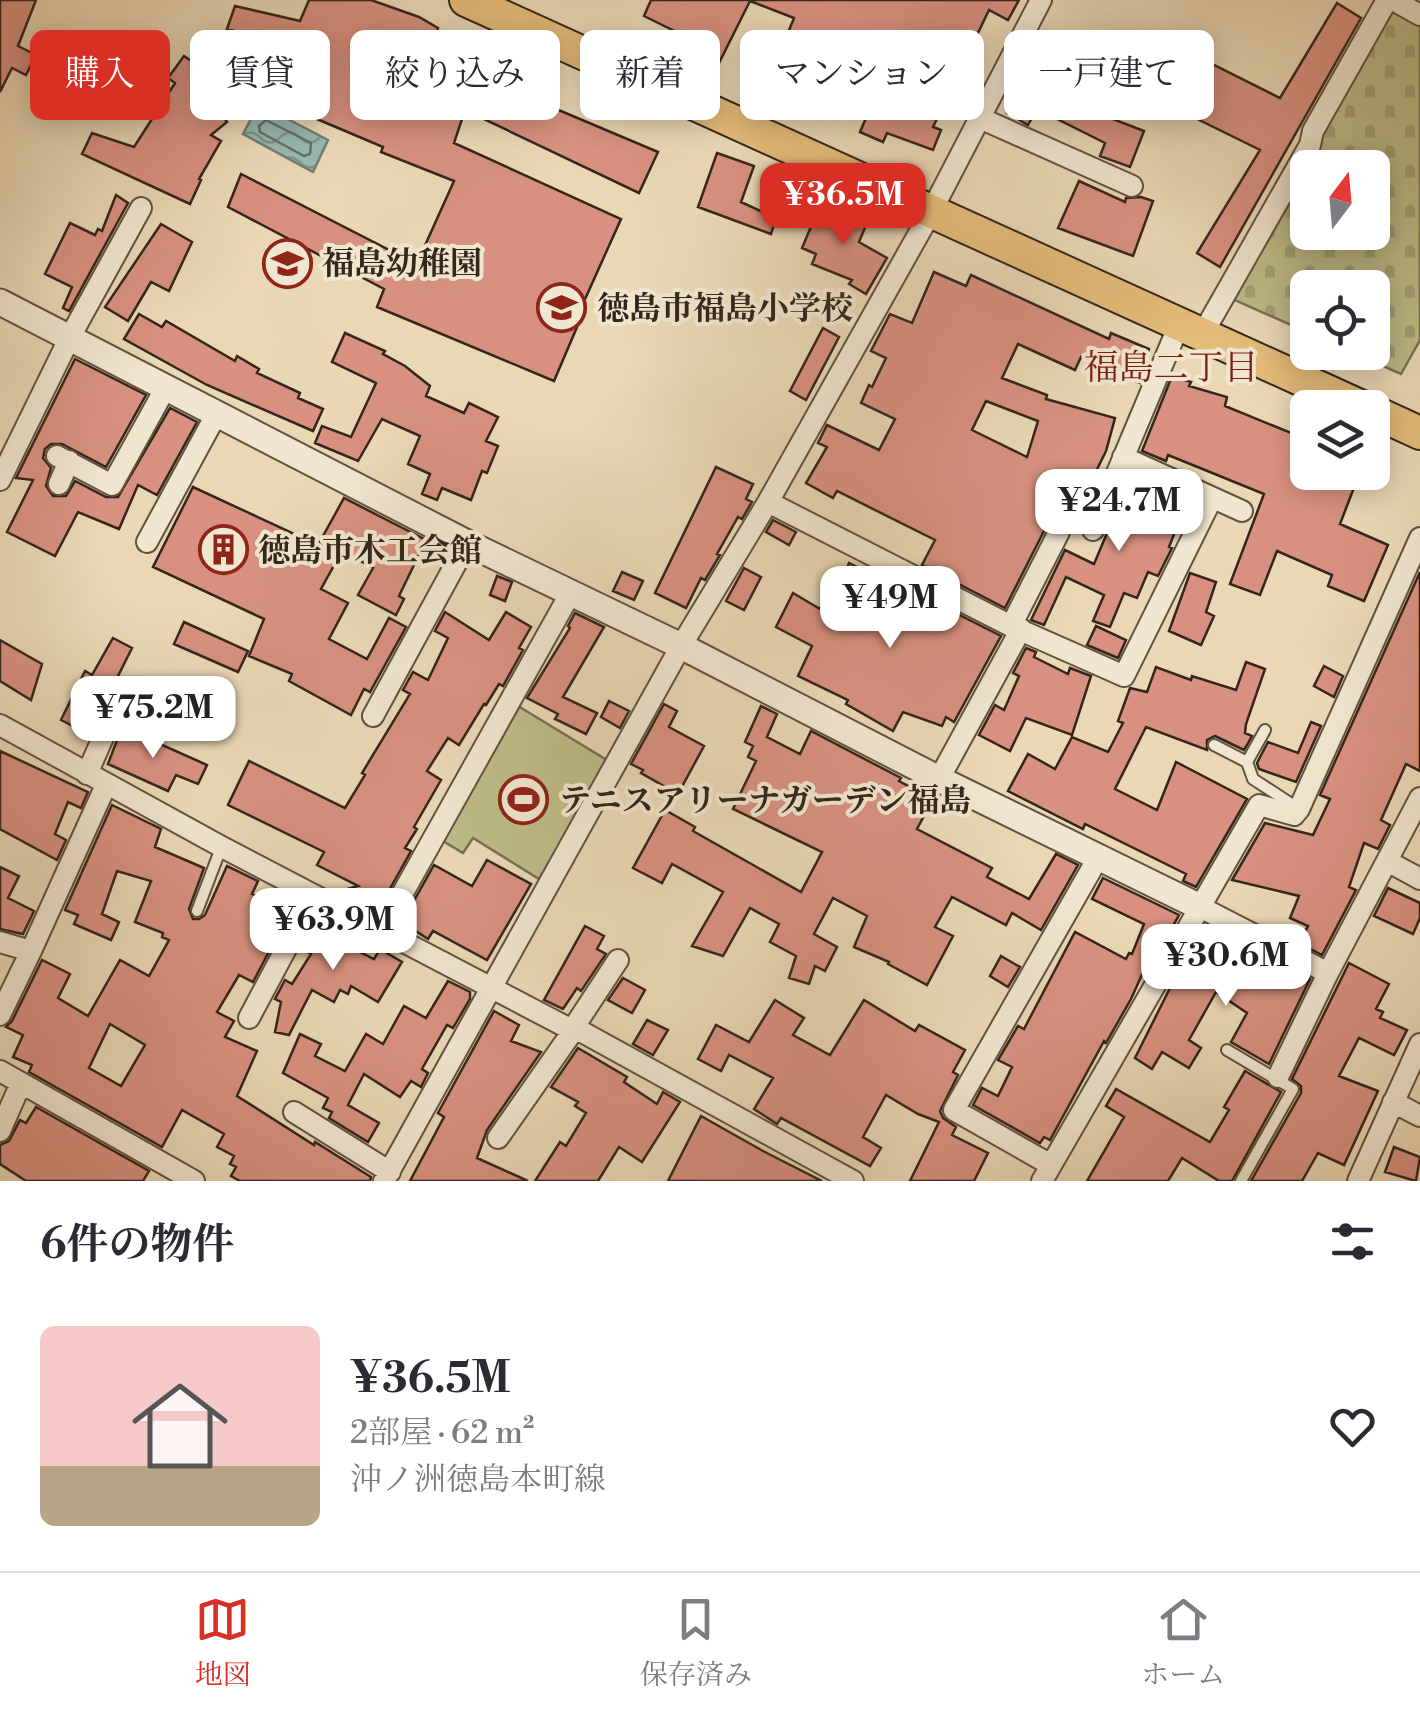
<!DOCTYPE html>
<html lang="ja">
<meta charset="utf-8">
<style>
:root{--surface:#fff;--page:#f7f7f7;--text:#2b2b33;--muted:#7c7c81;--line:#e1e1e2;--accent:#d93025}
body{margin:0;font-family:"Libre Bodoni","Noto Serif JP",serif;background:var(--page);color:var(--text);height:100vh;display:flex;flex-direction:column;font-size:38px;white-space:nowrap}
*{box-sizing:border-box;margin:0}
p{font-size:32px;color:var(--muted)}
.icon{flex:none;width:55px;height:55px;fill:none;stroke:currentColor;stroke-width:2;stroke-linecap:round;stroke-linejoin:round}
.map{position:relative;height:1181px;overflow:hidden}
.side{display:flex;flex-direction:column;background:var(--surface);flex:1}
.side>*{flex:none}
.hud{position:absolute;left:30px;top:30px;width:1360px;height:90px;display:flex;gap:20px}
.needle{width:65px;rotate:16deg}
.controls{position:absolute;left:1290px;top:150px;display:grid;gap:20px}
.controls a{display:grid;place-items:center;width:100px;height:100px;border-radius:15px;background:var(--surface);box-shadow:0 5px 25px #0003;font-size:50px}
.price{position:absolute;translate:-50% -85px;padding:0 22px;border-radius:20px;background:#fff;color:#222;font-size:32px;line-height:65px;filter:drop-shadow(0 2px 5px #0008)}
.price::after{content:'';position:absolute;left:50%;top:60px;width:30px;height:22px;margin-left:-15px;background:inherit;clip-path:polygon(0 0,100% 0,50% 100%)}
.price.active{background:var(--accent);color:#fff}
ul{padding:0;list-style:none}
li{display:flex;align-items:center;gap:30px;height:250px;padding:0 40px}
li+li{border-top:2px solid var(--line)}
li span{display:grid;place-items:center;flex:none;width:280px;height:200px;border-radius:15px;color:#555}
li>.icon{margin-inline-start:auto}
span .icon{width:120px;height:120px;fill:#fffc;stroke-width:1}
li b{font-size:42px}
h2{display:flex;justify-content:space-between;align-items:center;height:120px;padding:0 40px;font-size:42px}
.tag{padding:0 35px;border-radius:15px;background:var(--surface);box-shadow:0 5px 25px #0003;font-size:35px;line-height:90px}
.tag.active{background:var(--accent);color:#fff}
.tab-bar{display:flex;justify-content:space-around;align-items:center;height:140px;border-top:2px solid var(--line);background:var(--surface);font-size:28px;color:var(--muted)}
.tab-bar a{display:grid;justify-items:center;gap:5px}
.tab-bar .active{color:var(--accent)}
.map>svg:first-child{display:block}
</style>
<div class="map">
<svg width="1420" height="1181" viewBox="0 0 1420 1181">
<defs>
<pattern id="cemetery-stones" width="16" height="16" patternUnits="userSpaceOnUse" patternTransform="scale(2.5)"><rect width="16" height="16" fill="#bdbc88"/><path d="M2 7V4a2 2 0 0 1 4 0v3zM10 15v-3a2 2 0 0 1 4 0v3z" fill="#a3a175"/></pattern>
<pattern id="water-waves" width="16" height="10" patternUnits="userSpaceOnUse" patternTransform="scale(2.5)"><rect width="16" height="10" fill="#98b9b1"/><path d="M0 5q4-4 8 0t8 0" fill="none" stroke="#7d968f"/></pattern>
</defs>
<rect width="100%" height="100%" fill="#ead8b5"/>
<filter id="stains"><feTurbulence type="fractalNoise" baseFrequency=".002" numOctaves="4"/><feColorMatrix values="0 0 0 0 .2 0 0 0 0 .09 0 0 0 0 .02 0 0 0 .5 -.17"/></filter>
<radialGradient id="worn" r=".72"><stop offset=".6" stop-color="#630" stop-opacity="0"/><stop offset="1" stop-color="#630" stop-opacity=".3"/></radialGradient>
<!-- cemetery -->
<path fill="url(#cemetery-stones)" stroke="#787152" stroke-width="2.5" fill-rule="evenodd" d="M1391 9 1420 25V340L1401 374 1353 353 1372 352V288H1308L1307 332 1230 298ZM1308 168H1372V232H1308Z"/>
<!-- pitch -->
<path fill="#bdbc88" stroke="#787152" stroke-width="2.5" d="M518 706 610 762 539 879 473 838 463 853 438 838Z"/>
<!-- water -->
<path fill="url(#water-waves)" stroke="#707e75" stroke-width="2.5" d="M259 104 328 140 313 172 243 134Z"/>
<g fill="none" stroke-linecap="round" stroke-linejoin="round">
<!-- shore -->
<path stroke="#667066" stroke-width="2.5" d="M266 120 311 143 310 154 304 156 260 132 259 126Z"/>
</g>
<!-- building -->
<path fill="#d89180" stroke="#34261b" stroke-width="2.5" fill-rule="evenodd" d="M0 0H36L18 46 36 55 26 75 12 68 0 92Z
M309 0H371L419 17 438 28 436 34 479 48 471 73 658 152 639 193 465 110 454 143 621 219 573 326 577 327 554 381 377 307 384 289 228 207 241 174 399 255 418 261 454 181 381 152 383 147 305 114 325 69 286 52 288 46 227 29 235 6 300 21Z
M651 0H1019L1008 20 989 10 933 127 941 130 933 150 887 133 883 142 860 132 882 80 839 61 815 114 798 107 802 96 780 86 782 82 770 77 794 18 750 1 717 67 699 58 705 46 644 16Z
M1337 3 1361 18 1220 267 1197 253 1260 150 1183 112 1208 62 1280 98Z
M1037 38 1080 58 1065 91 1102 110 1100 114 1144 131 1130 167 1100 156 1105 143 1037 109 1028 125 1007 113 1035 62 1026 58Z
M184 56 200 67 203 63 220 75 228 69 243 89 230 99 235 105 223 116 227 122 211 135 221 141 199 179 201 180 190 204 82 154 92 133 134 147 175 83 168 78Z
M717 153 754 166 741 202 776 218 771 234 698 207Z
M1079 181 1125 202 1126 198 1141 197 1153 201 1133 256 1058 228Z
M116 195 128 203 69 311 63 308 72 287 45 274 70 223 95 235 98 229 102 231Z
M821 203 867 223 859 242 887 258 866 294 849 284 852 280 812 264 816 254 802 248Z
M161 224 192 242 169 291 151 282 128 321 105 307Z
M934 272 966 286 971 275 1109 339 1111 333 1149 349 1140 383 1081 357 1075 370 1018 344 1002 378 1047 395 1046 399 1115 418 1106 451 1070 524 1057 518 1047 525 1005 608 922 565 935 540 837 491 833 498 806 483 827 447 818 443 827 425 879 450 895 419 861 403 869 385 872 387 886 358 871 351 890 314 912 323ZM986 401 1038 421 1027 457 972 430Z
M139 314 162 327 166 321 235 361 237 356 259 369 257 373 300 393 298 398 323 409 313 431 207 385 124 339Z
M823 328 839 337 806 400 790 391Z
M345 333 385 351 383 354 405 366 430 386 426 396 464 413 469 403 498 417 486 441 498 446 487 473 482 471 471 500 442 488 437 500 422 494 430 474 408 464 420 436 382 419 358 461 315 443 322 426 351 437 376 383 332 362Z
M75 359 146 395 106 467 62 444H51L45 449 43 458 51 468 46 486 53 496H66L75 481 106 497H118L170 408 197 422 157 495 138 485 119 529 78 512 55 556 7 532 33 480 16 478Z
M1172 376 1191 382 1189 386 1227 397 1225 406 1291 433 1305 403 1308 404V472H1360L1340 524 1388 545 1364 601 1328 586 1332 575 1277 551 1260 595 1230 584 1264 494 1168 455 1166 461 1142 451Z
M716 467 753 484 746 499 752 502 742 519 738 517 717 554 720 555 705 580 701 578 686 608 655 593Z
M1131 476 1161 489 1155 509 1180 519 1169 547 1172 548 1158 576 1148 572 1137 598 1124 593 1110 627 1093 621 1104 595 1066 577 1044 625 1031 620 1065 550 1094 564Z
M193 487 318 545 344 498 426 540 399 596 404 599 396 615 358 595 373 568 342 551 321 589 348 603 329 639 367 659 389 618 406 627 370 692 364 689 351 715 289 681 292 674 249 656 264 619 153 567Z
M773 520 796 532 789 545 766 532Z
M849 563 863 570 861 576 894 591 898 584 1001 636 954 722 946 717 942 726 903 712 893 731 846 704 848 700 798 676 812 646 776 627 793 593 820 609 822 604 831 608Z
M744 568 761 577 744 610 726 601Z
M622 572 643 581 634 600 613 591Z
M1420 572V771L1406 764 1381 820 1390 825 1378 849 1364 843 1349 887 1356 890 1322 955 1299 943 1308 926 1290 918 1299 896 1232 880 1265 823 1313 835 1330 799 1320 795Z
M1190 573 1216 582 1206 612 1214 616 1201 645 1169 631Z
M497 576 512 582 505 601 490 595Z
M445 612 489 640 506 612 531 627 519 648 523 650 503 686 499 684 486 705 484 704 459 745 448 738 427 771 441 780 414 827 417 829 405 848 411 851 382 903 367 895 361 904 344 895 347 889 358 886 317 865 324 852 228 805 249 761 345 808 365 775 362 773 410 694 403 690 413 672 428 680 448 638 435 631Z
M575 613 604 627 563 697 597 713 586 734 555 719 558 714 527 698 570 628 568 626Z
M184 622 248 651 238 672 174 644Z
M1096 626 1126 640 1118 658 1087 645Z
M113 638 132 648 89 734 61 720 85 671 92 675Z
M0 640 42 664 31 700 0 681Z
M1026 648 1036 652 1034 657 1068 674 1070 668 1091 676 1072 735 1026 718 1010 751 979 735 995 705 1004 710 1019 676 1013 673Z
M1246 662 1265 669 1246 724 1245 733 1252 736 1244 750 1215 736 1207 740V750L1146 727 1115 789 1157 810 1176 762 1247 799 1196 887 1183 881 1186 874 1085 824 1083 829 1008 791 1028 754 1055 769 1072 737 1108 752 1123 723 1118 721 1130 688 1147 692 1156 667 1191 680 1192 676 1236 690Z
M1324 666 1343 676 1334 697 1314 686Z
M609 701 629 711 620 728 601 717Z
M664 704 677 711 669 727 704 746 678 794 641 773 643 770 631 764Z
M761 706 777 714 767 737 800 754 811 731 901 778 899 781 933 799 917 829 992 868 987 877 1029 899 1056 854 1078 865 1041 930 1012 913 1006 925 952 897 935 927 953 936 927 985 888 964 889 962 854 947 867 916 833 898 814 934 837 947 825 971 815 966 809 984 789 978 796 956 770 942 779 924 750 908 723 956 692 946 723 892 672 864 662 883 633 868 665 810 695 827 693 831 801 892 822 852 733 809 756 761 748 757 753 746 745 742Z
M1311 722 1321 726 1296 782 1259 769 1257 763 1268 742 1298 753Z
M122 727 207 765 198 784 176 775 168 791 108 764Z
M0 751 88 792 81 808 68 802 55 834 66 840 57 860 0 829Z
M112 805 161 829 155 847 204 868 189 909 193 919H199L205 915 227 866 258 881 252 894 281 908 294 904 253 982 239 975 217 1012 234 1021 225 1037 257 1051 237 1096 314 1145 315 1142 371 1177 370 1181H240L231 1176 236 1167 230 1164 234 1156 217 1147 224 1134 182 1110 162 1147 29 1072 32 1065 13 1057 23 1035 6 1027 12 1021 42 960 70 974 58 998 88 1016 120 960 149 976 169 940 162 937 163 933 135 922 151 881 117 871 102 914 119 922 111 940 74 924 78 915 65 910ZM110 1024 145 1045 121 1086 89 1068Z
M487 860 531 884 487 960 433 931 428 939 402 922 434 865 472 886Z
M0 867 19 876 8 898 34 911 23 934 0 929Z
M1103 878 1179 915 1164 942 1158 939 1131 999 1106 1043 1104 1041 1050 1140 1044 1137 1040 1143 973 1105 982 1088 998 1096 1012 1067 998 1060 1018 1026 1024 1029 1075 932 1126 959 1129 953 1132 954 1144 924 1092 899Z
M1388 888 1420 903V918L1413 934 1374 916Z
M318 917 348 928 342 943 374 959 380 949 402 962 378 1002 351 986 348 994 340 990 334 1002 312 990 289 1035 275 1032 281 1002 275 999 285 980 292 984 311 954 301 949Z
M585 926 604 936 597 949 606 954 581 991 577 988 563 1009 544 1000Z
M1262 954 1310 979 1269 1064 1231 1042 1247 1013 1216 992 1189 1040 1201 1048 1189 1068 1162 1052 1152 1069 1135 1058 1172 984 1179 987 1191 957 1228 972 1235 961 1251 971Z
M1001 956 1020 967 1008 987 990 976Z
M1349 963 1389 984 1376 1009 1383 1012 1380 1018 1407 1030 1394 1055 1359 1038 1339 1076 1378 1091 1344 1165 1318 1153 1302 1181H1251L1301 1093V1086L1292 1079Z
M623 978 645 990 632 1013 608 1000Z
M448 981 470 992V999L453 1028 447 1025 422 1069 428 1073 421 1087 411 1081 400 1097 364 1074 348 1105 379 1123 368 1142 329 1118 332 1112 323 1108 328 1098 283 1073 300 1034 321 1044 315 1056 345 1071 366 1034 383 1044 404 1006 426 1018Z
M775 1000 804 1018 793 1035 830 1055 864 1000 915 1031 919 1025 965 1050 953 1072 958 1075 940 1111 943 1118 956 1127 952 1135 988 1153 974 1181H910L939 1122 918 1114 886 1095 863 1137 881 1148 870 1166 781 1118 777 1124 754 1109 773 1078 729 1055 721 1071 698 1059 716 1025 749 1042Z
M494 1011 519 1025 511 1041 541 1052 487 1130 477 1158 528 1181H410L444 1117 438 1113Z
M647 1020 668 1030 653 1055 633 1044Z
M578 1048 627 1077 624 1082 657 1104 663 1092 680 1102 642 1162 619 1147 598 1181H535L560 1142 566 1146 586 1113 575 1106 578 1102 551 1087Z
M1245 1071 1281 1092 1232 1181H1219L1182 1158 1168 1181H1087L1124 1117 1106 1106 1116 1089 1210 1142 1229 1110 1224 1107Z
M36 1107 149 1171 143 1181H26L0 1164V1145L9 1141 20 1120 26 1123Z
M701 1116 763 1151 822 1181H668Z
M1394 1147 1420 1157 1416 1181 1385 1172Z"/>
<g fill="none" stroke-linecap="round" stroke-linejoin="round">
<defs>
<path id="service" d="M1214 745 1247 762 1253 779 1299 809
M1247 762 1265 730
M197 911 221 848
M1227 1050 1293 1089 1241 1181"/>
<path id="minor" d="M1393 0 1420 15
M980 118 1132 186
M1202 335 1310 145 1313 131 1387 0
M57 456 112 485 166 387
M1123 457 1242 511
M0 480 70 337 141 208
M59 484 69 461
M768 502 1011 626 1124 676 1212 498
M1093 530 1179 325
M147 542 217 413
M1011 626 1059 532
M373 716 467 543
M0 725 222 847 572 1030 575 1028 853 1181
M87 774 121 696
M939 779 1021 629
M1389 862 1420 879
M1200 907 1328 973 1420 798
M381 932 570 594
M0 942 31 951 106 785
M0 1015 31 951
M249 1018 314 896
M572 1030 618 960
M0 1071 194 1181
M1278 1077 1328 973
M1393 1102 1420 1116
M294 1112 390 1172
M0 1131 21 1083
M498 1138 575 1028
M1051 1165 954 1110 1099 856
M384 1181 681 646 768 502 931 212 1041 0
M1042 1181 1259 805 1294 815 1299 809 1420 538
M1358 1181 1420 1044"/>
<path id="tertiary" d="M0 302 467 543 681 646 939 779 1200 907"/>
<path id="primary" d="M466 0 1364 408
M1372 411 1420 433"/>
</defs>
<!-- service casing -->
<use href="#service" stroke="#625242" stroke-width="14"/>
<!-- minor casing -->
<use href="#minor" stroke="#625242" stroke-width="24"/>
<!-- tertiary casing -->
<use href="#tertiary" stroke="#625242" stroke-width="29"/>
<!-- primary casing -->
<use href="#primary" stroke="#34261b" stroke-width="36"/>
<!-- service -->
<use href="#service" stroke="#f1e6cf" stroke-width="10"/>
<!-- minor -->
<use href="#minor" stroke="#f1e6cf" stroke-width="20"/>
<!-- tertiary -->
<use href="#tertiary" stroke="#f1e6cf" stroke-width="25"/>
<!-- primary -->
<use href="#primary" stroke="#e5bc7a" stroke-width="32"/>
</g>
<!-- icons -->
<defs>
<symbol id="school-ring" viewBox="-11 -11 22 22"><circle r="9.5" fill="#f1e6cf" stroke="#8f2418" stroke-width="1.5"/><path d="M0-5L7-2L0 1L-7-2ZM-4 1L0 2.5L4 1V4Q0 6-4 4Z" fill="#8f2418"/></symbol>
<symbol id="building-ring" viewBox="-11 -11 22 22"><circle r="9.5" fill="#f1e6cf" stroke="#8f2418" stroke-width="1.5"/><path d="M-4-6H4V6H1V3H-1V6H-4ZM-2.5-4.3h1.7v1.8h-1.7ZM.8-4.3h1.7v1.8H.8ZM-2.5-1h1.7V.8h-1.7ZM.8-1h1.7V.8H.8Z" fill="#8f2418"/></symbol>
<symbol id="stadium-ring" viewBox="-11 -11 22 22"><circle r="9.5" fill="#f1e6cf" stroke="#8f2418" stroke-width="1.5"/><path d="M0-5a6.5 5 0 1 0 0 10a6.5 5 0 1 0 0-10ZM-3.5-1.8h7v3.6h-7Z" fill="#8f2418"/></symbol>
</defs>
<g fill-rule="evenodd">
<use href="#school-ring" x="260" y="236" width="55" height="55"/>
<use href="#school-ring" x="534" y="280" width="55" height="55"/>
<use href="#building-ring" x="196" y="522" width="55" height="55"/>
<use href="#stadium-ring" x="496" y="772" width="55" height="55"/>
</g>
<g text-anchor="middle" stroke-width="8" stroke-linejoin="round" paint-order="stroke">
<!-- poi labels -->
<g font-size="32" font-weight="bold" fill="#34261b" stroke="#f1e6cf" text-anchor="start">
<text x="322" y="274">福島幼稚園</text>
<text x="597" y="319">徳島市福島小学校</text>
<text x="258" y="561">徳島市木工会館</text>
<text x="559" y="811">テニスアリーナガーデン福島</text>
</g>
<!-- neighbourhood labels -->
<g font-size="35" fill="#7a1f14" stroke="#f1e6cf">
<text x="1171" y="379">福島二丁目</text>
</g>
</g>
<rect width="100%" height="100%" filter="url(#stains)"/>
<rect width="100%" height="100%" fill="url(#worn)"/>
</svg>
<div class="controls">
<a><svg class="needle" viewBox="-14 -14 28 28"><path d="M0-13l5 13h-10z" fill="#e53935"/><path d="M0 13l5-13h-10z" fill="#7c7c81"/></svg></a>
<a><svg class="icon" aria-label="locate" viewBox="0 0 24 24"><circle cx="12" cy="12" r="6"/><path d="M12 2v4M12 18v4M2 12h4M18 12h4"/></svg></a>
<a><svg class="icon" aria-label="layers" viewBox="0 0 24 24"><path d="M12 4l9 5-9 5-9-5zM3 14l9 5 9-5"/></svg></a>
</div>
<b class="price active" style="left:843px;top:248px">¥36.5M</b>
<b class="price" style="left:1119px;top:554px">¥24.7M</b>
<b class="price" style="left:890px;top:651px">¥49M</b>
<b class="price" style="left:153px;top:761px">¥75.2M</b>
<b class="price" style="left:333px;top:973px">¥63.9M</b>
<b class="price" style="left:1226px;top:1009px">¥30.6M</b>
<div class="hud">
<a class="tag active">購入</a>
<a class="tag">賃貸</a>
<a class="tag">絞り込み</a>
<a class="tag">新着</a>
<a class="tag">マンション</a>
<a class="tag">一戸建て</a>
</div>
</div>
<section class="side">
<h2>6件の物件<svg class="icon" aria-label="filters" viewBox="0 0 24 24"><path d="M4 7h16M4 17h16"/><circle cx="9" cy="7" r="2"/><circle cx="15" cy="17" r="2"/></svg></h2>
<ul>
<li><span style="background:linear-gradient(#f6c9c9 70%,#b9a48a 0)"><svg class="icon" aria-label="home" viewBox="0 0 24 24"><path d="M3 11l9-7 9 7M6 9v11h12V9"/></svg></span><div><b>¥36.5M</b><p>2部屋 · 62 m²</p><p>沖ノ洲徳島本町線</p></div><svg class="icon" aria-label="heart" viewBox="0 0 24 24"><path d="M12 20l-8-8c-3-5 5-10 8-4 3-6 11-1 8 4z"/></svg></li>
</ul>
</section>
<nav class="tab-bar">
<a class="active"><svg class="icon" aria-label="map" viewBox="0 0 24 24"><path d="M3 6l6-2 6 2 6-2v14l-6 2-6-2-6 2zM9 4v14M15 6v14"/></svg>地図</a>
<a><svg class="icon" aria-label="saved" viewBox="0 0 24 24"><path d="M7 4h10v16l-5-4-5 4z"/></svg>保存済み</a>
<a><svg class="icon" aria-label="home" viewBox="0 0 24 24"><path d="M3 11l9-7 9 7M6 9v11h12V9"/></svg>ホーム</a>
</nav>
